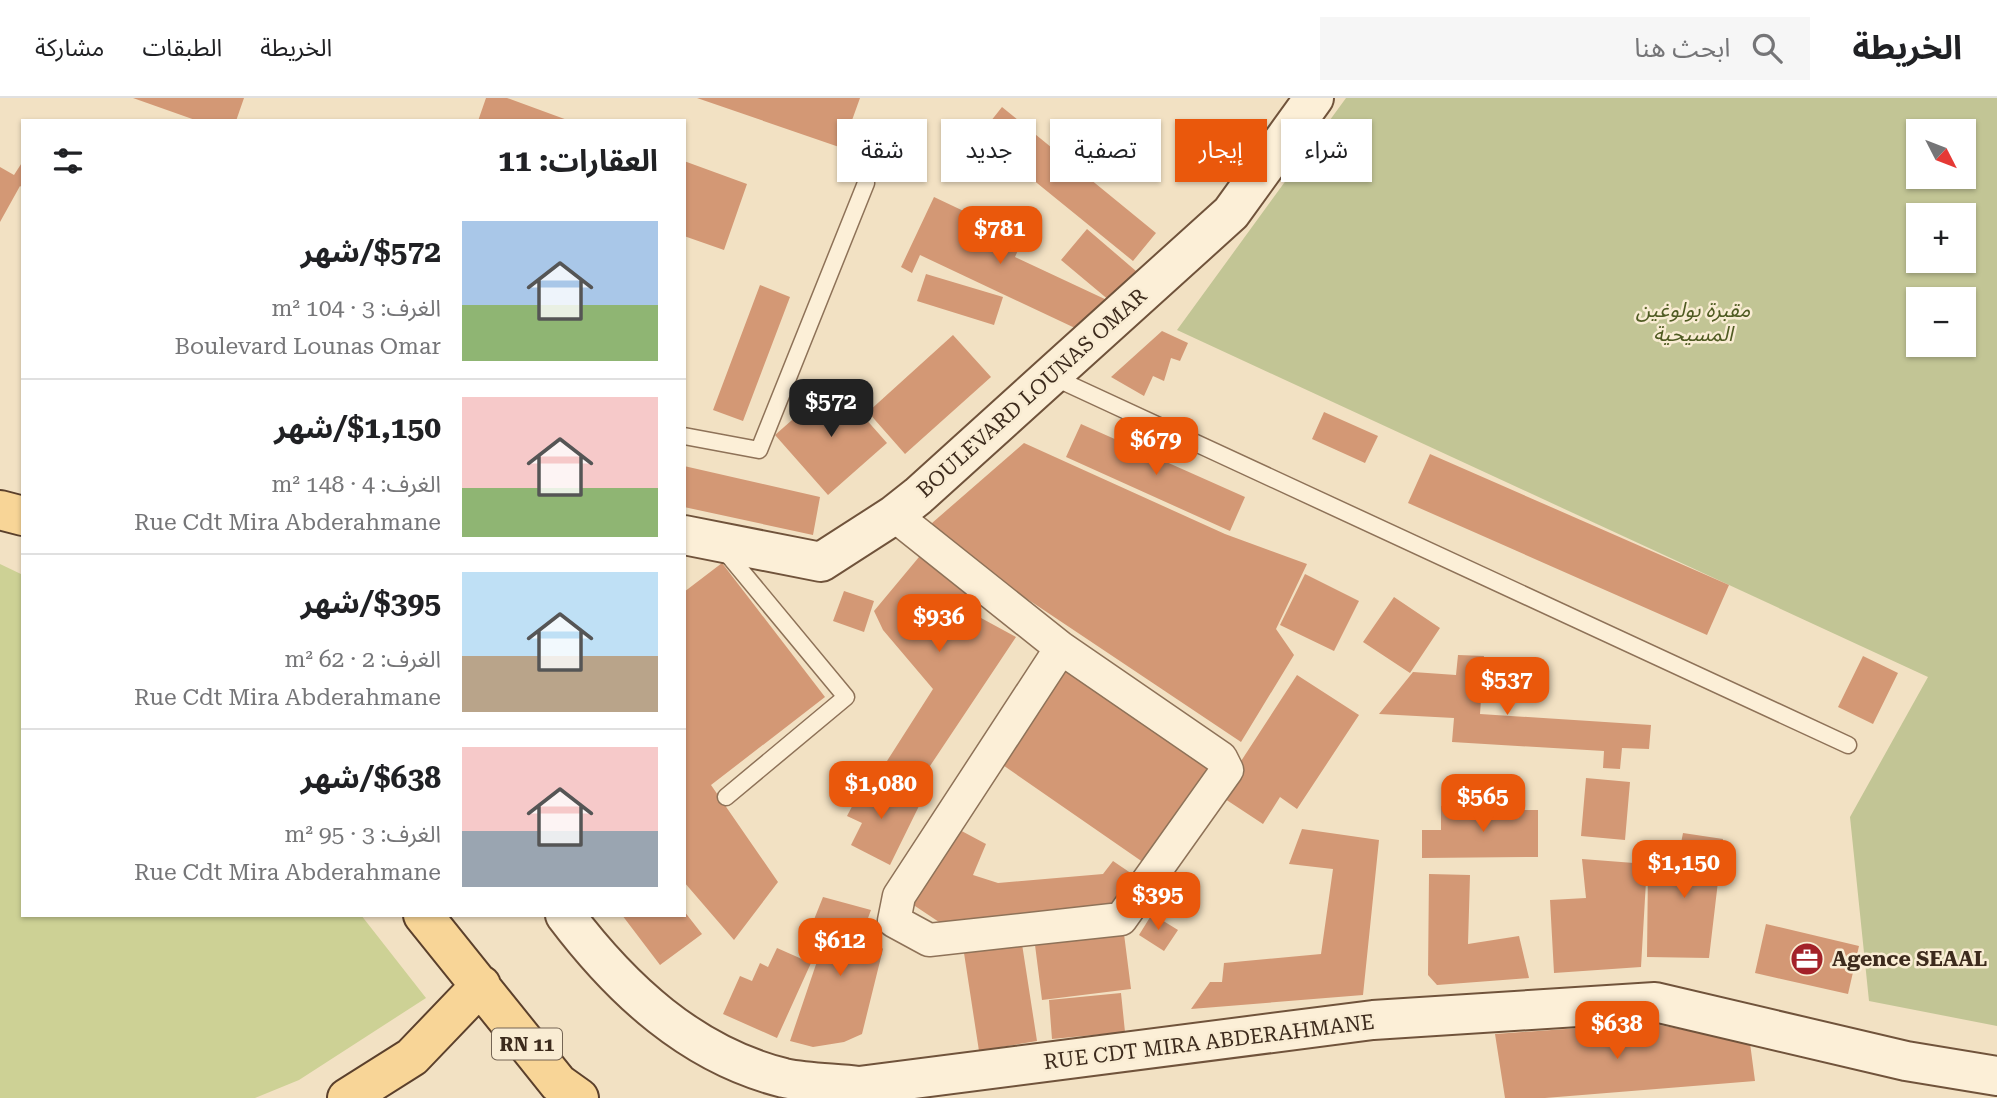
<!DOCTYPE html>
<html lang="ar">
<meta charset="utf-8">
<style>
:root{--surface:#fff;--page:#f6f6f6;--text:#202124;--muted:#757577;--line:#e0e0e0;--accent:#ea580c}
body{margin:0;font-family:"Roboto Serif","Noto Sans Arabic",serif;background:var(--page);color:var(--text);direction:rtl;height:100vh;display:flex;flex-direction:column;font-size:26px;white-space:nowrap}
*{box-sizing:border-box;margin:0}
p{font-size:23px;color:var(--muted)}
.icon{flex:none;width:38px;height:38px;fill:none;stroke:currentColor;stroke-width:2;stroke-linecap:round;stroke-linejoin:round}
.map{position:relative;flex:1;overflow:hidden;direction:ltr}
.panel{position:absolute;left:21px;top:21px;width:665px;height:798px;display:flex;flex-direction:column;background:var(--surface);border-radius:0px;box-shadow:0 2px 5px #0004;direction:rtl}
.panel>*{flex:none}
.top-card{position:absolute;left:707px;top:21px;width:665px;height:63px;direction:rtl;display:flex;gap:14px}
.needle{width:46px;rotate:132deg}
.buttons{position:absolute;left:1906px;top:21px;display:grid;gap:14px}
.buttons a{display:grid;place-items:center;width:70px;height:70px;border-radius:0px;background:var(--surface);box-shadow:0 2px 5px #0004;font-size:35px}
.price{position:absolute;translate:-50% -60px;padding:0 16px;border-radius:14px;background:var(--accent);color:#fff;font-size:23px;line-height:46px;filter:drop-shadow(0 2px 4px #0008)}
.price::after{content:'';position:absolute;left:50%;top:42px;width:21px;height:16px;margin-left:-10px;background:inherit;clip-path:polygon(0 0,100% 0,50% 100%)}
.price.selected{background:#222;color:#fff}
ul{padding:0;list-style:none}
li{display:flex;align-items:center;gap:21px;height:175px;padding:0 28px}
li+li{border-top:2px solid var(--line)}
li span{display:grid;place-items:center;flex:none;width:196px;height:140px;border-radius:0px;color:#555}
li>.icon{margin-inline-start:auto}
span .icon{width:84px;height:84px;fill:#fffc;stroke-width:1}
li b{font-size:30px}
h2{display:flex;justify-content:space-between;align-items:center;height:84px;padding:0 28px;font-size:30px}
.chip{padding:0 24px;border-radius:0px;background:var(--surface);box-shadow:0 2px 5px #0004;font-size:24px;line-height:63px}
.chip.selected{background:var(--accent);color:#fff}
header{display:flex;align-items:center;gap:42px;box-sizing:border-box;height:98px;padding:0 35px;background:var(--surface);border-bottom:2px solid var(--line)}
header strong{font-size:33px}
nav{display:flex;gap:38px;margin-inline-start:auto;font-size:24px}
.search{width:490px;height:63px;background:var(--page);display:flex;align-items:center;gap:18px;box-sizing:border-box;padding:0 24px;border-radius:0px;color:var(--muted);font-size:26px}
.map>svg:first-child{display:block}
</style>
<header>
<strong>الخريطة</strong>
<div class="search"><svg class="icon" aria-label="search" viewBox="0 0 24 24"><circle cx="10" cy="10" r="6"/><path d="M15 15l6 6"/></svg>ابحث هنا</div>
<nav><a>الخريطة</a><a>الطبقات</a><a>مشاركة</a></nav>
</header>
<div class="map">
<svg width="1997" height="1000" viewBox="0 0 1997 1000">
<rect width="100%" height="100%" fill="#f2e1c3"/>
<!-- green -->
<path fill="#cdd195" d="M0 466 23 477V817H361L426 900 299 982 255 1000H0Z"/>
<!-- cemetery -->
<path fill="#c2c595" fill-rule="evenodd" d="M1346 0H1997V928L1869 903 1850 719 1928 579 1177 232ZM1918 33H1964V79H1918ZM1918 117H1964V163H1918ZM1918 201H1964V247H1918Z"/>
<!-- building -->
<path fill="#d39875" d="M133 0H244L236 23H198Z
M486 0H507L570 23H478Z
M697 0H860L842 50Z
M1002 9 1156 135 1133 163 979 38Z
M23 63V90L20 88 0 124V69L14 77Z
M684 63 747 86 724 152 684 138Z
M934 99 1023 141 1015 159 1109 203 1092 238 920 157 912 175 901 169Z
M1087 131 1136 173 1110 203 1061 162Z
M926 176 1003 199 994 227 917 203Z
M760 187 790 199 743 323 713 312Z
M1162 233 1188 245 1180 263 1171 260 1164 283 1153 278 1144 298 1111 279Z
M953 237 991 279 905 356 868 314Z
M834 285 887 345 828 397 775 337Z
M1324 314 1378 338 1365 365 1312 341Z
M1081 326 1245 399 1230 433 1066 359Z
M1024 345 1225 436 1307 466 1276 531 1294 557 1241 644 924 432Z
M1430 356 1729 487 1707 537 1408 405Z
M684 368 820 399 813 437 684 409Z
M924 453 981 497 970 514 1016 539 920 683 887 663 933 591 883 532 874 513Z
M722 465 825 599 711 687 778 784 734 842 684 784V494Z
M1305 476 1359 503 1334 553 1280 527Z
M844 493 874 503 864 534 833 523Z
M1394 499 1440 530 1410 575 1363 544Z
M1458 557 1484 558 1480 616 1651 627 1649 651 1622 650 1620 671 1603 670 1604 653 1452 644 1454 620 1379 616 1413 574 1456 577Z
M1863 558 1898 575 1873 626 1838 609Z
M1066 564 1210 665 1209 690 1150 769 997 663Z
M1297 577 1359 617 1297 711 1280 699 1263 726 1219 697Z
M1586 680 1630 684 1625 742 1581 738Z
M866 682 919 708 890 767 851 747 862 725 847 718Z
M1441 708H1510V721L1519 720V712H1538V759L1422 760V732H1441Z
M956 730 986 746 973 777 998 785 1103 776 1113 763 1141 782 1121 814 951 832 912 806Z
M1302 731 1379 742 1363 897 1191 911 1210 884H1222L1224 865 1321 856 1333 771 1289 766Z
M1683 735 1723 741 1709 860 1647 859 1648 770 1665 759 1686 762 1688 749 1680 750Z
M1582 761 1647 766 1641 869 1554 875 1550 802 1586 800Z
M1429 776 1470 777 1468 846 1519 838 1529 880 1437 887 1428 877Z
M823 799 871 812 864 831 883 851 862 936 844 944 813 949 790 943 829 828 813 824Z
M684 813 702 836 660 867 622 817H684Z
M1152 816 1178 832 1164 853 1139 837Z
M1766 826 1859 848 1848 896 1755 875Z
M1124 836 1131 891 1042 902 1035 847Z
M1022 846 1037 943 979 953 964 855Z
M777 850 811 865 777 940 723 916 740 878 752 883 760 865 768 869Z
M1121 895 1125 934 1052 941 1049 902Z
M1650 925 1750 945 1755 983 1545 1000H1505L1495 936Z"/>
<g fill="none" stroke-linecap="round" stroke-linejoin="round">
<defs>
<path id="lane" d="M1051 278 1848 647
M684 338 759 352 866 85
M724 452 846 599 726 699"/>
<path id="street" d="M894 417 1061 550 1221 660 1227 672 1121 821 929 842 894 823 899 798 1061 550"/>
<path id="secondary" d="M684 437 821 464 894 417 918 398 1231 115 1314 0
M565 817C621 891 691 957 784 980 808 985 834 985 859 988L1373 922 1655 904 1906 963 1997 978"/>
<path id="primary" d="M0 412 23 418
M423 817 558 985 579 1000
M347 1000 412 959 481 887"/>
</defs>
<!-- lane casing -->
<use href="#lane" stroke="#8e7258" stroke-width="19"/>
<!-- street casing -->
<use href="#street" stroke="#8e7258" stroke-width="35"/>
<!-- secondary casing -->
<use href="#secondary" stroke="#70533b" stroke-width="42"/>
<!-- primary casing -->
<use href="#primary" stroke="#5b402c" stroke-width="42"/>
<!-- lane -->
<use href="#lane" stroke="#fcefd7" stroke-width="16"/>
<!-- street -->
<use href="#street" stroke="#fcefd7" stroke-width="32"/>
<!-- secondary -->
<use href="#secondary" stroke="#fcefd7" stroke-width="38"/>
<!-- primary -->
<use href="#primary" stroke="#f8d597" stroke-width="38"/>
</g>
<!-- icons -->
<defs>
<symbol id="office-disc" viewBox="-11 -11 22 22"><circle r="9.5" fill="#a32229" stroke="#f9ecd3"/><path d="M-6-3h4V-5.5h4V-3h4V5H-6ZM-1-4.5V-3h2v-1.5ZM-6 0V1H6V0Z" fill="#fff"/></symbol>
</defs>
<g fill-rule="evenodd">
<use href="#office-disc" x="1788" y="842" width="38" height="38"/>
</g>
<g text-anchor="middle" stroke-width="5" stroke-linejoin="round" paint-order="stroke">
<!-- shield labels -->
<rect fill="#f9ecd3" stroke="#756554" stroke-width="2" x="492" y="930.5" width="70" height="31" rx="5"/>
<g font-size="19" font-weight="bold" fill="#3d2b1d">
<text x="527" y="953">RN 11</text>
</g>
<!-- park labels -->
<g font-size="21" font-style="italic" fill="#4f5b22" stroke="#f9ecd3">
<text x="1693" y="219">مقبرة بولوغين<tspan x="1693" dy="24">المسيحية</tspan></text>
</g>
<!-- street labels -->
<g font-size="21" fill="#3d2b1d" stroke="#f9ecd3">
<text transform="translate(1032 295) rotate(-42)" y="7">BOULEVARD LOUNAS OMAR</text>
<text transform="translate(1209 944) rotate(-7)" y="7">RUE CDT MIRA ABDERAHMANE</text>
</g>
<!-- poi labels -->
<g font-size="21" font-weight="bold" fill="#3d2b1d" stroke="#f9ecd3" text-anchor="start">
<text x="1832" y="868">Agence SEAAL</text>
</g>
</g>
</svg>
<div class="buttons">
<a><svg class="needle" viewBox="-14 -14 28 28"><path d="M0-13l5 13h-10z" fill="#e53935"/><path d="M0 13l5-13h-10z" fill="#757577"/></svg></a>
<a>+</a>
<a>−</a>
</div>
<b class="price" style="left:1000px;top:168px">$781</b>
<b class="price selected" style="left:831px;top:341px">$572</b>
<b class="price" style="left:1156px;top:379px">$679</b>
<b class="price" style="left:939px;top:556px">$936</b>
<b class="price" style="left:1507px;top:619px">$537</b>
<b class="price" style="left:881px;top:723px">$1,080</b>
<b class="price" style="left:1483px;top:736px">$565</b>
<b class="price" style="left:1684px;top:802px">$1,150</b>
<b class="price" style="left:1158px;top:834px">$395</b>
<b class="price" style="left:840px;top:880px">$612</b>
<b class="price" style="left:1617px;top:963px">$638</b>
<div class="top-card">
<a class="chip">شراء</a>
<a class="chip selected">إيجار</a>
<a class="chip">تصفية</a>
<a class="chip">جديد</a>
<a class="chip">شقة</a>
</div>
<section class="panel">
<h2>العقارات: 11<svg class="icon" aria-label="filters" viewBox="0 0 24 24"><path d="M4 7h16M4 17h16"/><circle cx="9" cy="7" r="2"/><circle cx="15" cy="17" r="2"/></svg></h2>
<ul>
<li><span style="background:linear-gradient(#a9c7e8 60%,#8fb573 0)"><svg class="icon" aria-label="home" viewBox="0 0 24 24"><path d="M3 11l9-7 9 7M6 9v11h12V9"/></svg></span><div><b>$572/شهر</b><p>الغرف: 3 · 104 m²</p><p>Boulevard Lounas Omar</p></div></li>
<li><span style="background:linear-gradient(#f6c9c9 65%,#8fb573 0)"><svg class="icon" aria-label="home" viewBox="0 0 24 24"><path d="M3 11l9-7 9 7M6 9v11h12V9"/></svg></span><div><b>$1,150/شهر</b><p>الغرف: 4 · 148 m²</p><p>Rue Cdt Mira Abderahmane</p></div></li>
<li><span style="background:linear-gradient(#bfe0f5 60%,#b9a48a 0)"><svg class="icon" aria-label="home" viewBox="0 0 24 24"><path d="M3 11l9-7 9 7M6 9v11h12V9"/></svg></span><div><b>$395/شهر</b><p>الغرف: 2 · 62 m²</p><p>Rue Cdt Mira Abderahmane</p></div></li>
<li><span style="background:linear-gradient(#f6c9c9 60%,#9aa5b1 0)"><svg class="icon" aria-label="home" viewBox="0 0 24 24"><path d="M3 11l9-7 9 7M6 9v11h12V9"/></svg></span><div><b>$638/شهر</b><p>الغرف: 3 · 95 m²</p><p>Rue Cdt Mira Abderahmane</p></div></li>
</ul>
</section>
</div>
